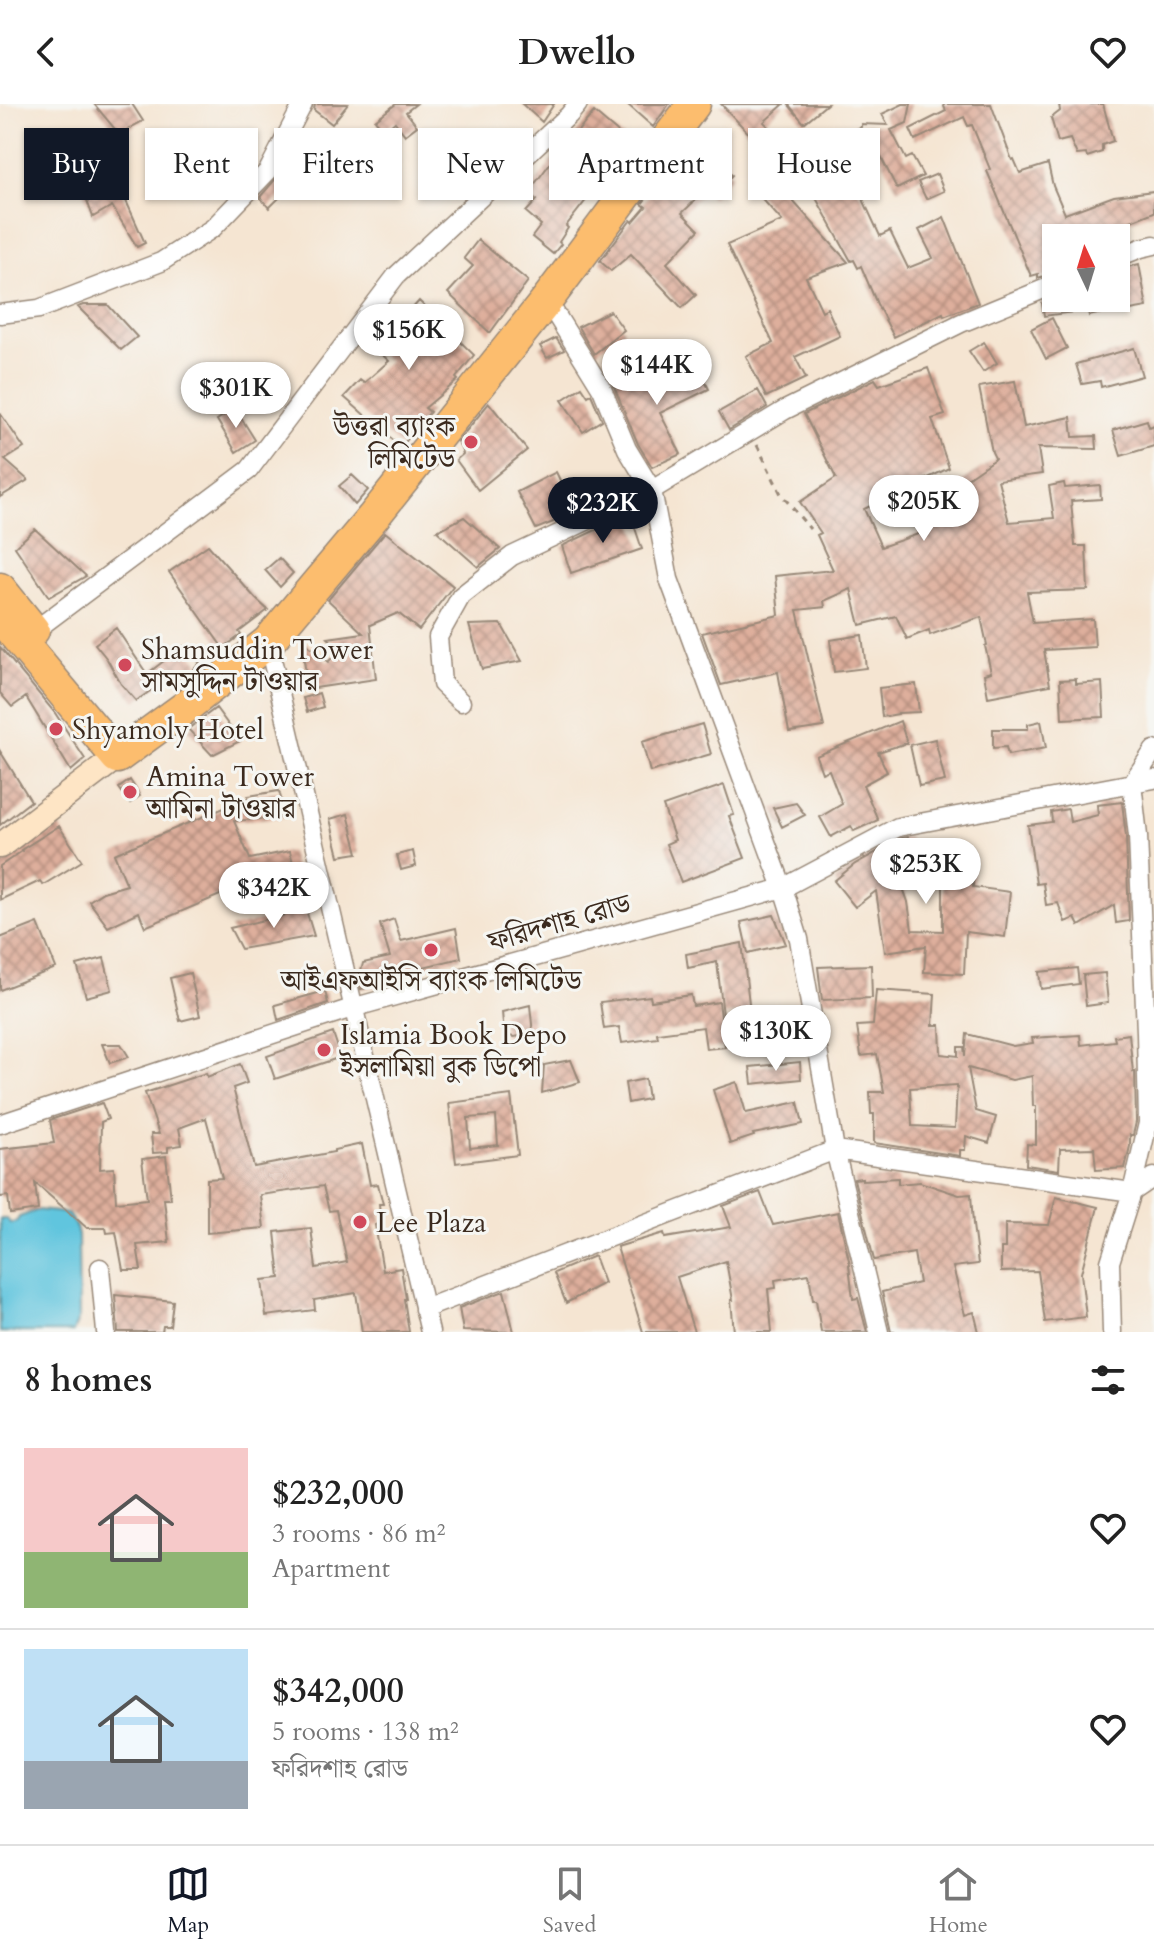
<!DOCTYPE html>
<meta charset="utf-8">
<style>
:root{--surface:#fff;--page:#f2f2f2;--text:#222;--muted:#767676;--line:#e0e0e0;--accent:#111827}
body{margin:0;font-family:Cardo,"Noto Serif Bengali",serif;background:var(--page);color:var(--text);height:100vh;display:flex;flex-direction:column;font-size:30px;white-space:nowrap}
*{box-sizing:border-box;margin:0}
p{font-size:26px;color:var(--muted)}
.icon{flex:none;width:44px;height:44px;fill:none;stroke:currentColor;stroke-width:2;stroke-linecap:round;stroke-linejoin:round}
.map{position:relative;height:1228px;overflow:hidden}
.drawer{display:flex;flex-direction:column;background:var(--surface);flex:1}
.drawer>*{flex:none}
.top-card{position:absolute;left:24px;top:24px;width:1106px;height:72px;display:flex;gap:16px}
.needle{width:52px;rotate:356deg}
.buttons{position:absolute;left:1042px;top:120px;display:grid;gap:16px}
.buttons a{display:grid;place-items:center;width:88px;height:88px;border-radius:0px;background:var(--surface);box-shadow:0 2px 6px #0004;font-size:40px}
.price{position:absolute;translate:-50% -68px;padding:0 18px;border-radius:28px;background:#fff;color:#222;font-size:26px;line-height:52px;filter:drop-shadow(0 2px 4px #0008)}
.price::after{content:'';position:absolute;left:50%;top:48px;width:24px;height:18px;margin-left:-12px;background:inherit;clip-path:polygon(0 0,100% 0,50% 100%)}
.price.active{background:var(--accent);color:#fff}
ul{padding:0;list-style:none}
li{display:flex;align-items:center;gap:24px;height:200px;padding:0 24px}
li+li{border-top:2px solid var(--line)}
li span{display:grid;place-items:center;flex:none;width:224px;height:160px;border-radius:0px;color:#555}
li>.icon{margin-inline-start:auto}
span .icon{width:96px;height:96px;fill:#fffc;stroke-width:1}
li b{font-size:34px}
h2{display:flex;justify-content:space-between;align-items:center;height:96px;padding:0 24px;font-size:34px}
.chip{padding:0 28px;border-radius:0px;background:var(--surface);box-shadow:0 2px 6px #0004;font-size:28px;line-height:72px}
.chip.active{background:var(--accent);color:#fff}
header{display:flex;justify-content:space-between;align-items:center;height:104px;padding:0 24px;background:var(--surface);font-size:36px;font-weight:700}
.menu{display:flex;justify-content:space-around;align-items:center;height:112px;border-top:2px solid var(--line);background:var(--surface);font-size:22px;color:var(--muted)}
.menu a{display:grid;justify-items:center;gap:4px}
.menu .active{color:var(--accent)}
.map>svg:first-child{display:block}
</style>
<header><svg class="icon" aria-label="back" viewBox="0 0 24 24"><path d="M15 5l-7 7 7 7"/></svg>Dwello<svg class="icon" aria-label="heart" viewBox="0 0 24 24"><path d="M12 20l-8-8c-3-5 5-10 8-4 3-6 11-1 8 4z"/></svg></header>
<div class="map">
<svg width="1154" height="1228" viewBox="0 0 1154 1228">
<defs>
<pattern id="building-cross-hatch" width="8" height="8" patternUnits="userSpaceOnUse" patternTransform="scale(2)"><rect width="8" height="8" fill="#deaf9c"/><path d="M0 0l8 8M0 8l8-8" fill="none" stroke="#b58f7f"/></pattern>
</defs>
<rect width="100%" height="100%" fill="#f6f6f2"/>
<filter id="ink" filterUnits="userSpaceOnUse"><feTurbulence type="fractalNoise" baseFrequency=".0125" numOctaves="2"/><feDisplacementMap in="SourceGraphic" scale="16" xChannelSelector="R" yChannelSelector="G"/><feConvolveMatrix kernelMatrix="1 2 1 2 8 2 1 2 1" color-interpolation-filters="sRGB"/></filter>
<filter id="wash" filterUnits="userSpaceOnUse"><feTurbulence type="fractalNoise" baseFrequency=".006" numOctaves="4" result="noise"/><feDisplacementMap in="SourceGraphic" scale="32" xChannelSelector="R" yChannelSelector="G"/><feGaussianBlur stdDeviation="1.8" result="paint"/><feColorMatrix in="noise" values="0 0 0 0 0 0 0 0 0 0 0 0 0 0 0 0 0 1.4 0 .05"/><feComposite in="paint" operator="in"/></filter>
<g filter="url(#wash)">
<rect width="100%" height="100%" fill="#f5e5d2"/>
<!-- water -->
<path fill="#60c5de" stroke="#4e787e" stroke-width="2" d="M38 1106 67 1109 76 1123 78 1132 79 1213 73 1228H0V1115H7L11 1120 17 1117 19 1113Z"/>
<g id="blocks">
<!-- building -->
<path fill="url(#building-cross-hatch)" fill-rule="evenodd" d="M94 0H132L143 17 119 30Z
M315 0H348L332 20 314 6Z
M396 0H416L406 8 417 22 405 31 395 18 384 27 375 16Z
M522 0H554L542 18Z
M627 0H669L653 23Z
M721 0H784L764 18 783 37 800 23 814 40 861 23V20L888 21 882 10 903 0H911L907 19 891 26 906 55 912 52 923 72 897 85 874 39 853 49 864 73 855 78 880 132 890 127 908 164 933 154 919 126 944 113 978 199 944 212 943 209 894 233 877 200 861 162 858 164 854 156 851 157 806 76 812 73 788 43 763 63 749 44 757 38Z
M788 0H827L804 19Z
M943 0H991L1012 56 1014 55 1020 69 1048 60 1053 82 1065 110 1114 92 1154 87V108L1088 134H1056V168L1038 174V170L1031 172 987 67 990 65 972 21 968 22 964 13 915 36 910 25 946 7Z
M1059 0H1103L1113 37 1102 41V48L1087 53 1086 50 1077 51 1070 35 1058 38 1051 14 1060 7Z
M594 8 636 44 613 73 572 34Z
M213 28 250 68 227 92 193 44Z
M351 31 373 52V58L357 74 332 50Z
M692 35 732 71 712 94 705 87 682 109 699 126 667 159 696 191 682 204 631 150 611 167 600 157 631 116 633 118 646 103 642 100Z
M106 52 145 139 137 143 112 102 93 113 77 69Z
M554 54 594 86 566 122 568 124 559 138 561 140 553 150 532 133 541 121 526 108 537 96 528 89Z
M764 65 848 158 806 173 822 207 827 204 840 232 795 253 806 274 766 293 746 252 773 239 727 141 782 117 748 79Z
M937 70 944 87 926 95 918 78Z
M279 71 291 82 269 104 260 93Z
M478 136 528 177 490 229 448 189 473 162 464 154Z
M1139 160 1147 203 1119 208 1118 205 1089 212 1088 206 1044 212 1042 199 1056 193 1116 194V166Z
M419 197 474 251 456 274 458 276 425 304 430 308 401 343 344 293 360 276 364 279 389 257 364 234 382 211 396 223Z
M83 201H108L137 233 121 246 78 203Z
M610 207 624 226 594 250 578 223Z
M1052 214 1067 244 1046 255 1031 225Z
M556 234 564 246 547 254 540 242Z
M984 238 997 259 983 268 969 247Z
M1134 244 1142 272 1101 283 1100 277 1082 280 1076 260Z
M695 257 709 285 660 309 681 350 652 363 638 340 612 278 640 261 650 279Z
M928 264 945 311 932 315 949 364 864 405 881 443 927 427 914 411 993 356 995 354 992 348 979 283 1015 277 1024 323 1071 313 1073 333 1096 332 1097 345 1038 344 1042 370 998 376 1009 418 1054 414 1049 382 1064 379 1065 384 1100 381 1101 395 1071 397 1075 442H1086L1088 486 1027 488 1033 519 1093 515 1095 543 1044 546 1050 581 988 593 984 570 991 568 985 542 987 541 981 513 930 531 929 526 907 535 896 512 860 521 851 485 824 497 825 503 797 506 824 623 789 628 778 568 721 581 702 529 779 511 775 472 833 466 817 431 821 429 800 398 836 374 804 310 875 275 879 281Z
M582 283 588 292 591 290 602 316 583 328 562 296Z
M758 286 767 303 729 326 719 308Z
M489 299 527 346 478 386 456 356 463 350 458 337Z
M235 304 255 336 236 348 217 316Z
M0 309 24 344 5 356 28 376 0 393Z
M1147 316 1149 323 1154 321V342L1121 352 1113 326Z
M556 368 576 409 536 425 517 388Z
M352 371 368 386 355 401 339 382Z
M631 412 642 445 571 469 562 442 611 419Z
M464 413 500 445 478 463 437 427Z
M35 425 86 472 49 493 15 443Z
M385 428 453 482 419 526 398 509 370 521 376 575 308 585 301 535 328 558 340 546 328 534 363 529 328 496Z
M208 441 256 495 268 506 239 528 241 531 223 544 169 468Z
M279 454 293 469 280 483 265 466Z
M501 520 522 557 482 565 469 521Z
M116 524 147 570 183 542 200 559 180 579 173 571 136 597 121 580 107 555 95 540Z
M862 531 866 564 834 568 830 536Z
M0 543 55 609 85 655 71 667 26 593 12 603 0 589Z
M1076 575V580L1102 578 1104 613 1062 615 1060 576Z
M916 580 919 608 898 609V610L882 613 879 584Z
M319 589 323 603 307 608 303 594Z
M216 604 240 637 212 651 188 625Z
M900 617 907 639 878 648 887 668 863 681 878 716 854 727 851 722 831 733 820 713 842 700 829 666 822 669 816 652Z
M1041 617 1046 644 1008 651 1006 643 993 644V625H1028V620Z
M702 620 711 650 650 668 642 638Z
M935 635 945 677 919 682 910 641Z
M0 647 31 697 0 721Z
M130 676 140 692 130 699 119 684Z
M724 681 734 711 729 712 745 754 681 778 666 740 675 736 663 702Z
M279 687 286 713 234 717 250 755 290 747 296 772 269 778 267 771 145 823 139 808 108 823 89 797 103 788 127 781 114 750 248 694V692Z
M1122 698 1126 733 1129 817 1116 819 1114 801 1079 822 1075 814 1065 818 1058 799 1046 801 1043 779 1036 780 1028 721 1052 718 1051 708 1068 705 1070 718 1098 711 1097 701Z
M796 699 805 711 782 723 773 704Z
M348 710 358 749 339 752 330 715Z
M59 722 82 757 43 781 40 777 0 796V762L22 747 21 746Z
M908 733 924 766 901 778 908 798 912 826 943 827V767L973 768V783L1010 788 1005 833 966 828 964 870 924 868 926 842 885 848 876 787 855 803 834 777 855 760 902 734Z
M413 747 416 762 401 766 397 751Z
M306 806 314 832 241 845 230 824Z
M774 811 786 840 748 849 741 818Z
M394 815 401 837 456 824 461 854 398 869 400 877 361 885 359 876 363 859 390 853 380 820Z
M38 819 56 864 0 886V834Z
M742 839 750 908 723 911 717 858 688 864 686 850Z
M104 854 112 886 86 893 77 861Z
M871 861 872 894 822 896 818 863Z
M1077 864 1079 880 1041 885 1039 868Z
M190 869 200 912 180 917 170 874Z
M1105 869 1108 899 1086 902 1083 871Z
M876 886 935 890 933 921H940L941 950 958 952V943H964L965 952 967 930 1013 942 1033 939 1032 934 1080 931 1081 941 1115 937 1114 932 1129 930 1133 968 1135 967 1136 1018 1133 1031H1130V1042L1125 1064 1096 1066 1094 1044 1060 1045 1059 1066 1026 1061 1027 1040 1036 1041V1002H1033L1032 972 1012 976 968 964 976 1007 996 1013 989 1039 966 1032 965 1046H960V1052L874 1039V1010H871L870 988H884L877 950 861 952 857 922 873 921ZM957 981 955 1024 912 1022 910 984Z
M325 887 328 899 278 916 275 901Z
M691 891 693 902 719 898 725 943 706 945 703 923 657 929 658 934 622 939 619 923 604 925 600 898 650 892 651 897Z
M530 901 533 930 514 933 504 931 502 908Z
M333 929 341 953 275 975 267 952Z
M102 940H121L129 953 110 959Z
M571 956 580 978 542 989 544 961Z
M800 958 801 975 752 980 750 963Z
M240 960 247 979 233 984 254 1063 334 1048V1046L362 1040 370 1081 378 1080 383 1100H379L381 1119 375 1121 383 1167 401 1164 406 1195H404L409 1228H362L356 1189 314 1196 315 1206 266 1212 262 1176 280 1174 275 1128 311 1124 316 1164 347 1158 336 1106 329 1107 323 1082 260 1091 264 1124 207 1129V1075L222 1074 206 1014 179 1024 182 1041 168 1043V1048L153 1049 151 1030H159L145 989 206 969 207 973Z
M645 975 648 995 628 999 625 979Z
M737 978 746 1009 798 998 803 1020 753 1030 754 1032 730 1040 713 986Z
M511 991 518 1051 456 1059 449 999ZM496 1012 498 1041 470 1044 468 1014Z
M102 999 108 1015 101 1018 100 1065 114 1064 116 1098 147 1095 142 1055 166 1052 171 1095H164L169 1138 137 1141 141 1166H123L116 1128 107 1129 106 1124H87L35 1079 38 1106 10 1110 8 1092 0 1093V1045L54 1039 50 1016Z
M862 1074V1076L898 1074V1080L920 1078 959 1091 971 1090 973 1121 978 1160 953 1163 965 1211 974 1208 979 1228H891L882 1188 919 1179 914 1149 874 1156 854 1075Z
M760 1088 773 1121 838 1108 850 1161H849L853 1195 858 1194 867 1228H821L816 1196H813L809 1170 775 1176 776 1184 768 1185 772 1228H734L731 1196H733L726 1157 677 1173 694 1228H643L617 1143 664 1129 665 1134 731 1123 723 1102Z
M1056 1093 1098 1103 1081 1169 1086 1213 1045 1218 1038 1167 1001 1168V1144H1005V1120L1049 1121Z
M594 1152 604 1179 566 1199 554 1169Z
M504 1187 514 1228 463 1227 459 1204Z
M115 1191 173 1197 170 1222H163L162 1228H118Z"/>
</g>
</g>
<g filter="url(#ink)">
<use href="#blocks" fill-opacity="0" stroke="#988878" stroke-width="2"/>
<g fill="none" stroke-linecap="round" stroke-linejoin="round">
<defs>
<path id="street" d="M1116 154 1141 144 1154 141
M547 196 602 285 627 345 652 386 669 475 783 784 799 835 835 1046 879 1228
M0 210 39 205 161 158 213 124 268 67 303 0
M34 527 249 366 396 172 569 11 578 0
M268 538C323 768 374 998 430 1228
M461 598 442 580 438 533 461 492 512 452 652 386 785 306 961 219 1056 180
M0 1020 352 904 783 784 898 723 1154 675
M100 1164 106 1228
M424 1205 835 1046 1132 1088 1154 1073
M1112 1228 1110 1158 1132 1088 1148 1019 1146 928 1138 732 1132 679 1154 646"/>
<path id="secondary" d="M0 742 117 653"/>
<path id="highway" d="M0 485 33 526
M0 513 117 653 187 602 268 538 374 412 547 196 694 0"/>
</defs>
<!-- street casing -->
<use href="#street" stroke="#988878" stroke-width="21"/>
<!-- secondary casing -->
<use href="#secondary" stroke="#988878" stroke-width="27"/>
<!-- highway casing -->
<use href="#highway" stroke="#988878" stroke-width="35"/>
<!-- path -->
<path stroke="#988878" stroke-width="3" stroke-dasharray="6 6" stroke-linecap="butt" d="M757 341 781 390 810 425"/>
<!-- street -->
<use href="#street" stroke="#fff" stroke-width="18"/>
<!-- secondary -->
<use href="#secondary" stroke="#fee5c5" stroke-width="24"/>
<!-- highway -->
<use href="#highway" stroke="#fcbd6e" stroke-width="32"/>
</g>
</g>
<!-- markers -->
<g fill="#d1495b" stroke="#f6f6f2" stroke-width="3">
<circle cx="471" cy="338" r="8"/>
<circle cx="125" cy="561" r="8"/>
<circle cx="56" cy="625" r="8"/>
<circle cx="130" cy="688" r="8"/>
<circle cx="431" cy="846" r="8"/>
<circle cx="324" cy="946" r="8"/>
<circle cx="360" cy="1118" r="8"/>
</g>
<g text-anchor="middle" stroke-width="6" stroke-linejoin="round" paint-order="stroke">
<!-- poi labels -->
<g font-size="28" fill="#3b2a1e" stroke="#f6f6f2" text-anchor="start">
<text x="455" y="332" text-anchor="end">উত্তরা ব্যাংক<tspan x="455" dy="32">লিমিটেড</tspan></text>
<text x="141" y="555">Shamsuddin Tower<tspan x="141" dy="32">সামসুদ্দিন টাওয়ার</tspan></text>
<text x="72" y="635">Shyamoly Hotel</text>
<text x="146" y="682">Amina Tower<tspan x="146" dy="32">আমিনা টাওয়ার</tspan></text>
<text x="431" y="886" text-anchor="middle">আইএফআইসি ব্যাংক লিমিটেড</text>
<text x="340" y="940">Islamia Book Depo<tspan x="340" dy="32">ইসলামিয়া বুক ডিপো</tspan></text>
<text x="376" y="1128">Lee Plaza</text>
</g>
<!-- street labels -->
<g font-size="28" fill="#3b2a1e" stroke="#f6f6f2">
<text transform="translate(559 818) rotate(-16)" y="10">ফরিদশাহ রোড</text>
</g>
</g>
</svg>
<div class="buttons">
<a><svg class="needle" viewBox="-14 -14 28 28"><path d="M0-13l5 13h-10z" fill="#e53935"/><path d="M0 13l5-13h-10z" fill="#767676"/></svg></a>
</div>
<b class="price" style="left:409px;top:268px">$156K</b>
<b class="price" style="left:657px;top:303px">$144K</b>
<b class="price" style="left:236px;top:326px">$301K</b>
<b class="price" style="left:924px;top:439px">$205K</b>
<b class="price active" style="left:603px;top:441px">$232K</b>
<b class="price" style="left:926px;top:802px">$253K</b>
<b class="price" style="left:274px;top:826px">$342K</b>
<b class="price" style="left:776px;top:969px">$130K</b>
<div class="top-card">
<a class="chip active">Buy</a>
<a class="chip">Rent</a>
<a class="chip">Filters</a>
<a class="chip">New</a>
<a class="chip">Apartment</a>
<a class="chip">House</a>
</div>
</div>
<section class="drawer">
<h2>8 homes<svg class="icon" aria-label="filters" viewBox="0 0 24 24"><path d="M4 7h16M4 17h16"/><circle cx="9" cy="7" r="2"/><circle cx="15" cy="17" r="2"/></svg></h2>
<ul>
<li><span style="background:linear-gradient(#f6c9c9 65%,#8fb573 0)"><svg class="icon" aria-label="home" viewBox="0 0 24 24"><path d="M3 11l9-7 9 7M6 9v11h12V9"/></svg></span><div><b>$232,000</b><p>3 rooms · 86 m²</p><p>Apartment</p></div><svg class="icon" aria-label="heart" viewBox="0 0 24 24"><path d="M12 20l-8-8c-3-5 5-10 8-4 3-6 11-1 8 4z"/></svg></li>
<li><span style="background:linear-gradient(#bfe0f5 70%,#9aa5b1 0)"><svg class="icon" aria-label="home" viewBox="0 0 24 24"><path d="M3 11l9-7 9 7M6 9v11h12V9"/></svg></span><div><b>$342,000</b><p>5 rooms · 138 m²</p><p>ফরিদশাহ রোড</p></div><svg class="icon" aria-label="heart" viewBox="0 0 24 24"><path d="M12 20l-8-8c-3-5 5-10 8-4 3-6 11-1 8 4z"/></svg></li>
</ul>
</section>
<nav class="menu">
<a class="active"><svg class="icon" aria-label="map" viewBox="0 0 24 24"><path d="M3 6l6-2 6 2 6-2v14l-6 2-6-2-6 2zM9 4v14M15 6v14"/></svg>Map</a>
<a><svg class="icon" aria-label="saved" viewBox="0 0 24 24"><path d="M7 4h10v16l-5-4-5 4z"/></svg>Saved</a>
<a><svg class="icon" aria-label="home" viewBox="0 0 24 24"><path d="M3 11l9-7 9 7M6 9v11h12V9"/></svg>Home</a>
</nav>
